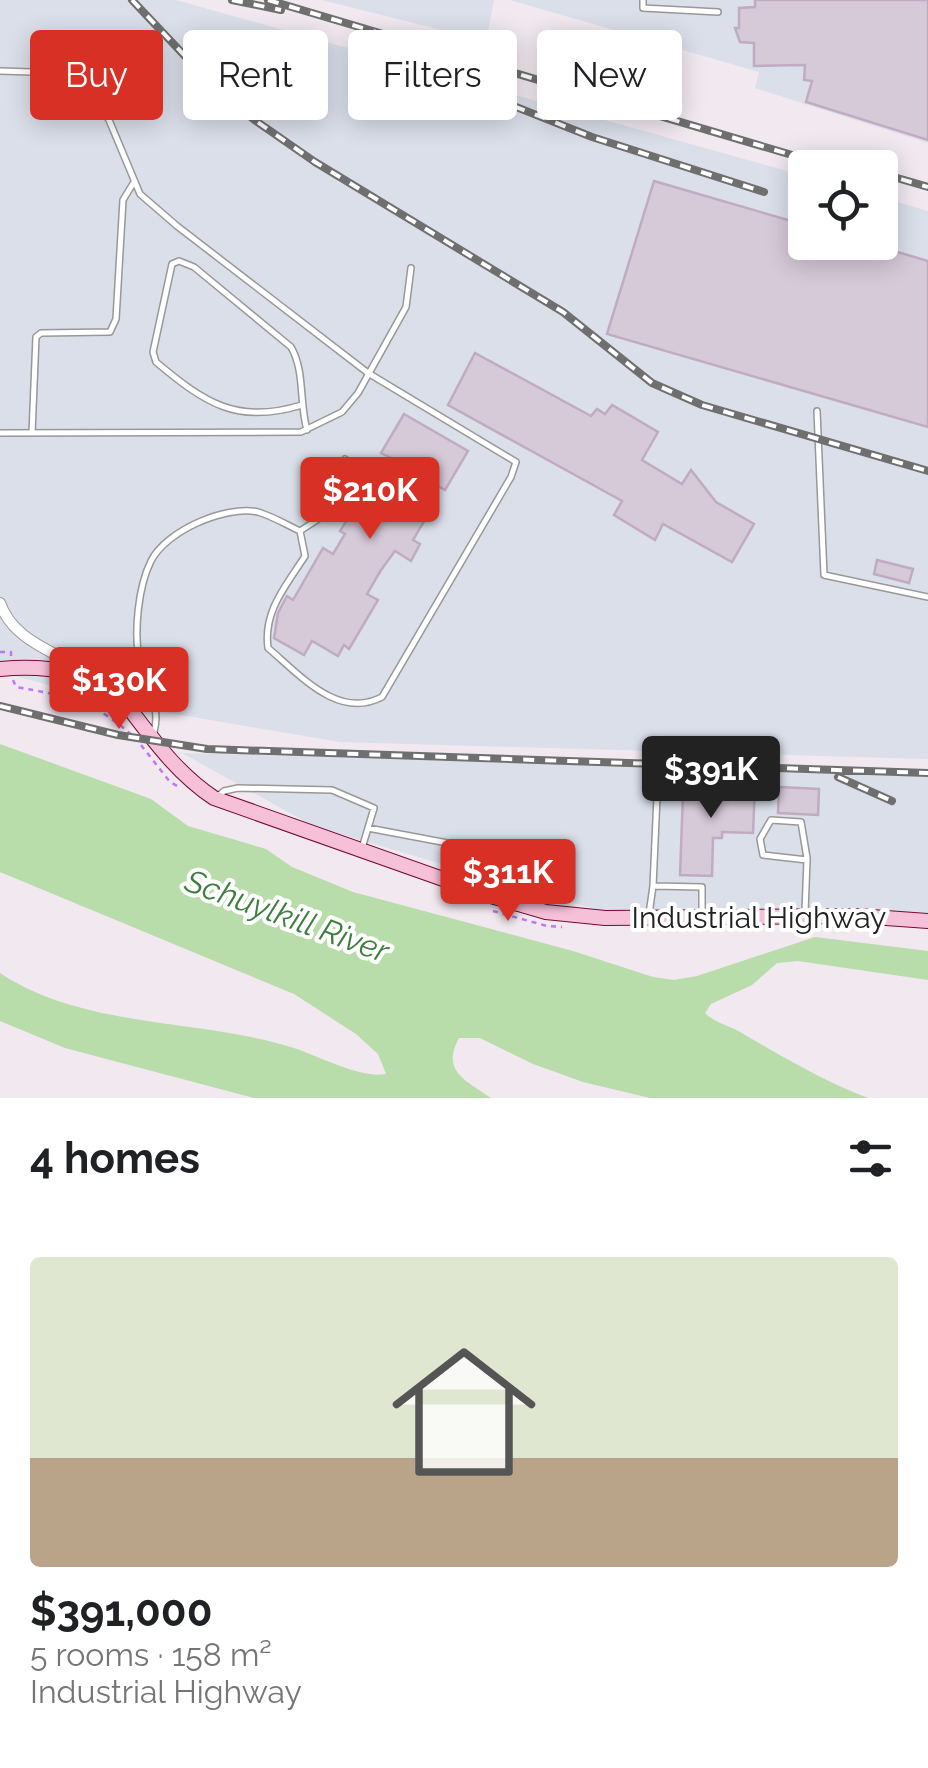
<!DOCTYPE html>
<meta charset="utf-8">
<style>
:root{--surface:#fff;--page:#f2f2f2;--text:#202124;--muted:#757577;--accent:#d93025}
body{margin:0;font-family:Raleway,sans-serif;background:var(--page);color:var(--text);height:100vh;display:flex;flex-direction:column;font-size:38px;white-space:nowrap}
*{box-sizing:border-box;margin:0}
p{font-size:32px;color:var(--muted)}
.icon{flex:none;width:55px;height:55px;fill:none;stroke:currentColor;stroke-width:2;stroke-linecap:round;stroke-linejoin:round}
.map{position:relative;height:1098px;overflow:hidden}
.sheet{display:flex;flex-direction:column;background:var(--surface);flex:1}
.sheet>*{flex:none}
.hud{position:absolute;left:30px;top:30px;width:870px;height:90px;display:flex;gap:20px}
.buttons{position:absolute;left:788px;top:150px;display:grid;gap:20px}
.buttons a{display:grid;place-items:center;width:110px;height:110px;border-radius:10px;background:var(--surface);box-shadow:0 5px 25px #0003;font-size:50px}
.price{position:absolute;translate:-50% -85px;padding:0 22px;border-radius:10px;background:var(--accent);color:#fff;font-size:32px;line-height:65px;filter:drop-shadow(0 2px 5px #0008)}
.price::after{content:'';position:absolute;left:50%;top:60px;width:30px;height:22px;margin-left:-15px;background:inherit;clip-path:polygon(0 0,100% 0,50% 100%)}
.price.active{background:#222;color:#fff}
ul{padding:0;list-style:none}
li{display:grid;align-content:center;gap:20px;height:530px;padding:0 30px}
li span{display:grid;place-items:center;height:310px;border-radius:10px;color:#555}
li>.icon{margin-inline-start:auto}
span .icon{width:180px;height:180px;fill:#fffc;stroke-width:1}
li b{font-size:42px}
h2{display:flex;justify-content:space-between;align-items:center;height:120px;padding:0 30px;font-size:42px}
.chip{padding:0 35px;border-radius:10px;background:var(--surface);box-shadow:0 5px 25px #0003;font-size:35px;line-height:90px}
.chip.active{background:var(--accent);color:#fff}
.map>svg:first-child{display:block}
</style>
<div class="map">
<svg width="928" height="1098" viewBox="0 0 928 1098">
<rect width="100%" height="100%" fill="#f1e8f0"/>
<!-- industrial -->
<path fill="#dadfea" d="M0 0H176L805 176V242H880V197L928 211V759L340 742 128 706 0 672Z
M322 0H494L486 41Z
M510 0H928V143L755 88 759 72Z
M182 753 928 775V923L872 916 598 910 313 826Z"/>
<!-- water -->
<path fill="#b9dcab" d="M0 744 151 799 188 826 266 849 292 867 353 892 573 951 653 977 674 980 697 976 815 937 928 951V980L798 961 777 963 752 985 711 1004 705 1013C715 1023 728 1025 740 1032 781 1056 823 1081 868 1098H650L583 1082 533 1064 480 1038H459C441 1071 465 1080 491 1098H254L65 1048 0 1021V973C85 1029 196 1018 291 1047 317 1055 360 1079 386 1074L378 1054 356 1034 294 994 0 872Z"/>
<!-- building -->
<path fill="#d6c9d8" stroke="#c1abc2" stroke-width="2.5" d="M755 0H928V140L806 102 812 81 804 80 805 65 754 66V43L740 42 735 28H739V8L755 7Z
M654 181 805 225V242H864L928 261V427L607 334Z
M475 353 591 416 597 409 605 414 612 405 658 432 642 460 682 484 691 470 716 502 754 524 732 562 663 524 655 540 614 515 622 501 448 405Z
M404 414 468 451 445 490 436 485 419 514 426 518 413 540 420 544 411 561 395 551 381 570 367 594 378 600 349 649 344 645 338 656 312 641 304 655 274 638 278 613 287 596 293 600 323 548 333 554 345 534 340 531 350 515 356 519 391 458 381 453Z
M877 560 913 569 909 583 874 574Z
M674 783 755 786 753 833 722 832V838H713L712 876 680 875 683 794H674Z
M779 787 819 789 818 815 778 813Z"/>
<g fill="none" stroke-linecap="round" stroke-linejoin="round">
<defs>
<path id="lane" d="M643 0V8L718 12
M0 71 32 72 80 85 96 100 109 120 140 194 177 226 368 373 516 462 511 477 382 697C338 720 300 675 268 648 263 611 286 586 305 556L300 531
M302 405C237 425 205 403 156 362L153 352 172 264 179 261 194 267 291 347C305 371 299 402 307 430
M817 411 824 575 928 597
M0 433 301 432 342 412 358 393 406 307 411 268
M32 433 36 337 41 333 110 332 116 319 123 200 134 182
M300 531 323 516 345 459
M154 732C162 702 143 689 139 660 134 632 138 587 151 561 166 531 225 505 258 512 272 516 287 525 300 531
M217 797 224 791 238 788 332 790 374 808 362 848
M368 828 458 845 469 849 490 873 491 895
M653 886 657 797
M805 912 807 860V858L801 822 771 820 760 839 763 855 807 860
M649 914 653 886 702 887V913"/>
<path id="street" d="M0 603C14 643 58 651 88 674"/>
<path id="secondary" d="M0 669C45 665 99 670 129 708 155 742 178 774 214 798L491 896 546 912 605 918 858 916 928 921"/>
</defs>
<!-- lane casing -->
<use href="#lane" stroke="#989898" stroke-width="8"/>
<!-- street casing -->
<use href="#street" stroke="#989898" stroke-width="12"/>
<!-- secondary casing -->
<use href="#secondary" stroke="#760a35" stroke-width="16"/>
<!-- path -->
<path stroke="#c176f4" stroke-width="2.5" stroke-dasharray="5 5" stroke-linecap="butt" d="M0 652H11V657
M13 680 16 687C68 696 97 702 136 739
M141 745 170 782 179 787
M493 911 547 926 562 927"/>
<!-- lane -->
<use href="#lane" stroke="#fff" stroke-width="5"/>
<!-- street -->
<use href="#street" stroke="#fff" stroke-width="10"/>
<!-- secondary -->
<use href="#secondary" stroke="#f7c0d9" stroke-width="14"/>
<defs>
<path id="rail" d="M132 0 217 90 256 121 315 162 563 312 652 383 702 405 928 471
M232 0 281 10
M268 0 836 168
M453 82 592 137 764 192
M824 156 863 168
M880 173 928 187
M0 706 118 735 207 749 928 773
M838 777 892 801"/>
</defs>
<!-- rail casing -->
<use href="#rail" stroke="#6f6f6f" stroke-width="8"/>
<!-- rail -->
<use href="#rail" stroke="#fff" stroke-width="4" stroke-dasharray="11" stroke-linecap="butt"/>
</g>
<g text-anchor="middle" stroke-width="8" stroke-linejoin="round" paint-order="stroke">
<!-- street labels -->
<g font-size="30" fill="#212121" stroke="#fff">
<text x="759" y="928">Industrial Highway</text>
</g>
<!-- water labels -->
<g font-size="32" font-style="italic" fill="#3e7f3d" stroke="#fff">
<text transform="translate(287 916) rotate(20)" y="11">Schuylkill River</text>
</g>
</g>
</svg>
<div class="buttons">
<a><svg class="icon" aria-label="locate" viewBox="0 0 24 24"><circle cx="12" cy="12" r="6"/><path d="M12 2v4M12 18v4M2 12h4M18 12h4"/></svg></a>
</div>
<b class="price" style="left:370px;top:542px">$210K</b>
<b class="price" style="left:119px;top:732px">$130K</b>
<b class="price active" style="left:711px;top:821px">$391K</b>
<b class="price" style="left:508px;top:924px">$311K</b>
<div class="hud">
<a class="chip active">Buy</a>
<a class="chip">Rent</a>
<a class="chip">Filters</a>
<a class="chip">New</a>
</div>
</div>
<section class="sheet">
<h2>4 homes<svg class="icon" aria-label="filters" viewBox="0 0 24 24"><path d="M4 7h16M4 17h16"/><circle cx="9" cy="7" r="2"/><circle cx="15" cy="17" r="2"/></svg></h2>
<ul>
<li><span style="background:linear-gradient(#dfe7d0 65%,#b9a48a 0)"><svg class="icon" aria-label="home" viewBox="0 0 24 24"><path d="M3 11l9-7 9 7M6 9v11h12V9"/></svg></span><div><b>$391,000</b><p>5 rooms · 158 m²</p><p>Industrial Highway</p></div></li>
</ul>
</section>
